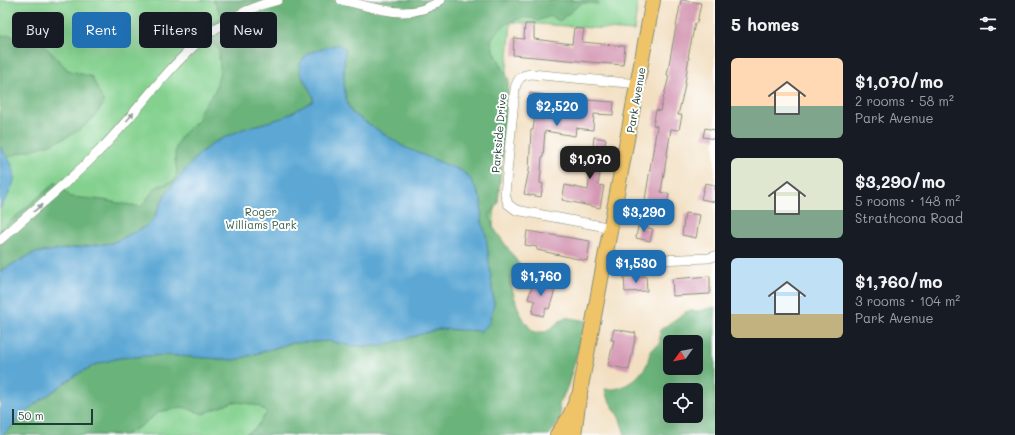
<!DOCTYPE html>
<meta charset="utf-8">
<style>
:root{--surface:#171b24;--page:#20242c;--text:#f1f3f6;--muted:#9ea1a6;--accent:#1f6fb2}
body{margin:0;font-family:Mali,sans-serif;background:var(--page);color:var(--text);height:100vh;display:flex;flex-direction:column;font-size:15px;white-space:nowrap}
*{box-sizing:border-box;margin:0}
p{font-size:13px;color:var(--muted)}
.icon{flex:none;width:22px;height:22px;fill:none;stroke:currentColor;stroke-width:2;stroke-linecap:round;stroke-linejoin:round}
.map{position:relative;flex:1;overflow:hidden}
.side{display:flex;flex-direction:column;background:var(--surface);width:300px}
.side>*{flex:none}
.hud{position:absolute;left:12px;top:12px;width:380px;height:36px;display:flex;gap:8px}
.needle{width:26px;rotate:237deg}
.tools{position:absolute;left:663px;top:335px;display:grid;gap:8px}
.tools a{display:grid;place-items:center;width:40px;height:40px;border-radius:6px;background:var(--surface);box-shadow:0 4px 16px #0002;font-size:20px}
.scale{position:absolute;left:12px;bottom:10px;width:81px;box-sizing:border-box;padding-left:4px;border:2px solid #1f3d34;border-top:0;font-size:11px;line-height:14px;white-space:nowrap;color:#1f3d34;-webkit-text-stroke:3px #fff;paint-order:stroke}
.price{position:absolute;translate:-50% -34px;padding:0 9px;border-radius:8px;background:var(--accent);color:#fff;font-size:13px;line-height:26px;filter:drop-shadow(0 1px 2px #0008)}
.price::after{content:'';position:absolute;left:50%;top:24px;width:12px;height:9px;margin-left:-6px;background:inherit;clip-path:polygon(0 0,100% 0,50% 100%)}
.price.on{background:#222;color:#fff}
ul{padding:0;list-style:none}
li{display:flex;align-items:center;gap:12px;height:100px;padding:0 16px}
li span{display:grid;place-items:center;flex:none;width:112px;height:80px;border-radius:6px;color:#555}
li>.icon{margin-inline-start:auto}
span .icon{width:48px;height:48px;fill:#fffc;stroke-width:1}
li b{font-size:17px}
h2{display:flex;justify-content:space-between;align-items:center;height:48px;padding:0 16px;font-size:17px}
.tag{padding:0 14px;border-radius:6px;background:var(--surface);box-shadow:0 4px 16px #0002;font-size:14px;line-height:36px}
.tag.on{background:var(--accent);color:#fff}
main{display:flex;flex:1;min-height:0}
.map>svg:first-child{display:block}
</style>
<main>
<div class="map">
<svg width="715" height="435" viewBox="0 0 715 435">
<rect width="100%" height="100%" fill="#fff"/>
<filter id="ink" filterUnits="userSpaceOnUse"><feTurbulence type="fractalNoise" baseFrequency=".025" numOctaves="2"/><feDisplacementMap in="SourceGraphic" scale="8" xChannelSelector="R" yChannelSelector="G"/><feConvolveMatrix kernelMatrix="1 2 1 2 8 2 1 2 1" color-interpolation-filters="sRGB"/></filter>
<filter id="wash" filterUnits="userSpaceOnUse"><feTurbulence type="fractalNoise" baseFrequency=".012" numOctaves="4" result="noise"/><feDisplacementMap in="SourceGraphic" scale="16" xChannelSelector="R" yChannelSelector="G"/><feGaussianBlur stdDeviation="0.9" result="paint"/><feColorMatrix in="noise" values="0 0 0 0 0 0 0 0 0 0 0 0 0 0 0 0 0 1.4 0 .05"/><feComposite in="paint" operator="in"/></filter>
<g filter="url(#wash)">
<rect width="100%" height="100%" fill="#f2dfc1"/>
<!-- green -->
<path fill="#84d18f" stroke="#528762" d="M0 0H638L634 31 511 22 490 261 429 435H0Z"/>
<!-- forest -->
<path fill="#6bb37a" stroke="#457857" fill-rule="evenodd" d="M213 0H596L598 4 582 3 559 21 551 16 537 21C522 11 499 26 491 40L493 49 509 80 498 203 490 216 493 227 521 267 510 280C515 300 519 318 534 332H546L565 317 587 321 567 388 559 405 561 419 549 435H244L255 429 267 412 258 406 245 403 233 402 203 414 183 407 159 412 141 426 125 435H3L35 404 79 373 97 364 119 358 164 355 235 360 291 343 328 341 352 346H381L439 329 481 331 494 304 486 236 482 223 481 199 470 178 462 171 404 147 352 113C341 96 344 69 345 49L300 73 313 96V101L282 118 243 129 213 143 199 154 166 193 153 220 145 227 112 243 34 253 0 271V230L56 182 71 197 103 200 141 207 156 187 174 181C180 168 175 169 175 157 174 141 186 129 198 121L200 111 215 91 220 71 219 50 203 30 222 16Z
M9 35 43 44 68 70 92 77 104 103C81 141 45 145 7 157L0 147V36Z
M715 307V435H625L620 419 607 397 605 389C622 391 636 381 646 366 648 363 648 358 650 354 651 350 656 346 660 343V330L687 311H699ZM670 342H696V368H670ZM670 390H696V416H670Z"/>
<!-- water -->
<path fill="#5ba7d4" stroke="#3d7284" d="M338 44 345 49C344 69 341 96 352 113L404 147 462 171 470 178 481 199 482 223 486 235 494 304 489 324 481 331 439 329 381 346H352L328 341 291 343 235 360 164 355 119 358 97 364 79 373 35 404 3 435H0V271L34 253 112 243 145 227 153 220 166 193 199 154 213 143 243 129 282 118 313 101V96L300 73V63L308 53Z
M0 147C22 174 16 182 0 209Z"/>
<g id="blocks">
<!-- building -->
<path fill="#d498b3" d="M681 0 701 3 697 23H695L688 57H689L684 90 678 115H682L679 130 671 129 661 192 669 194 666 211 644 206 657 126 653 125 656 110 660 111 669 76 667 75Z
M525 24H534V39L572 44 574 28 584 29 582 42 625 46 623 65 513 55 514 38 524 39Z
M530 93 545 95V97L614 102 613 115 594 114 593 130 576 128 575 136 545 131 543 157H542L540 183 543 184 541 197 524 194 529 170 531 130H533L535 114 528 113Z
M705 128 715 130V139L703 137Z
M594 137 606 139 598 185 604 186 600 208 562 200 565 185 588 190Z
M705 183 715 185V202L701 199Z
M685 213 700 215 696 238 682 235Z
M638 226 653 229 650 241 636 238Z
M527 231 590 241 587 261 537 250V247L525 245Z
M646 276 647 291 625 292 624 277Z
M710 276V294L673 296 672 279Z
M534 280 556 287 549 309 546 308 543 316 532 313 535 301 528 299Z
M614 329 636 333 629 370 608 365 614 340H611Z"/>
</g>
</g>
<g filter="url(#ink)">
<use href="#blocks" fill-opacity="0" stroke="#888e7a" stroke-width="1"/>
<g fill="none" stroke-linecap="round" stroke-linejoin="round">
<defs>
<path id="street" d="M341 0C375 7 410 23 441 0
M612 228 516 210 508 204 505 194 515 89C517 79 521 75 531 74L639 84
M0 240C33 210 68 183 99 151 156 94 193 20 278 0
M605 262 709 258 715 256"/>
<path id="primary" d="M574 435 579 397 653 0"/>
<path id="highway" d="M558 435 570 418 579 397"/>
</defs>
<!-- street casing -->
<use href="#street" stroke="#888e7a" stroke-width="10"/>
<!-- primary casing -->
<use href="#primary" stroke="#888e7a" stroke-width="16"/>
<!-- highway casing -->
<use href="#highway" stroke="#888e7a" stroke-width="18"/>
<!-- street -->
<use href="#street" stroke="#fff" stroke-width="9"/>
<!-- primary -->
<use href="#primary" stroke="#efc469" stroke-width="14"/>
<!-- highway -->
<use href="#highway" stroke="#efc469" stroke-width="16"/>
</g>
<!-- one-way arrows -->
<defs><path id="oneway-solid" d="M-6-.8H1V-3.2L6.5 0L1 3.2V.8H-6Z"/></defs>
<g fill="#8f9e9a">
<use href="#oneway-solid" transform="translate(130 117) rotate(-50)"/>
<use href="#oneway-solid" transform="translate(38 208) rotate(-41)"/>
</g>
</g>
<g text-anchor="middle" stroke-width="4" stroke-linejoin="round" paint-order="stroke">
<!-- street labels -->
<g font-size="11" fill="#1f3d34" stroke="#fff">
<text transform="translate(636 100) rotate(-80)" y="4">Park Avenue</text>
<text transform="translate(499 133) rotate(-85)" y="4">Parkside Drive</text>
</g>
<!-- park labels -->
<g font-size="11" fill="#38624b" stroke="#fff">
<text x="261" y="216">Roger<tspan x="261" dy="13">Williams Park</tspan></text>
</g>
</g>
</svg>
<div class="tools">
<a><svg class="needle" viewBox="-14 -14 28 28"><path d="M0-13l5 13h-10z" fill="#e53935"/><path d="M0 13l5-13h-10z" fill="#9ea1a6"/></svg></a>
<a><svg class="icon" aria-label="locate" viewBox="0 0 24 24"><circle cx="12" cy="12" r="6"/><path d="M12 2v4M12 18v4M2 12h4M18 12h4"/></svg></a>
</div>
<div class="scale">50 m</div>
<b class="price" style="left:557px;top:127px">$2,520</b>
<b class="price on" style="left:590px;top:180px">$1,070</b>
<b class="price" style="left:644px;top:233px">$3,290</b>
<b class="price" style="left:636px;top:284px">$1,530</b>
<b class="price" style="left:541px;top:297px">$1,760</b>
<div class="hud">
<a class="tag">Buy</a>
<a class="tag on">Rent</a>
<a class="tag">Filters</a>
<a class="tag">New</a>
</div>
</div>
<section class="side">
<h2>5 homes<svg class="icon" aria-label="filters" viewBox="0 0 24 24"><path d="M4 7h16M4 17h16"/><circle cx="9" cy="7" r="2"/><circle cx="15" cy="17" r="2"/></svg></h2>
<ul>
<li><span style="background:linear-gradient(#ffd9b3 60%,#7fa58c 0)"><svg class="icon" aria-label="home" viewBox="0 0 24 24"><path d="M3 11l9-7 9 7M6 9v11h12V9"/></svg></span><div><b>$1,070/mo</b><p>2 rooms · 58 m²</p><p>Park Avenue</p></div></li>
<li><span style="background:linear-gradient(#dfe7d0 65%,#7fa58c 0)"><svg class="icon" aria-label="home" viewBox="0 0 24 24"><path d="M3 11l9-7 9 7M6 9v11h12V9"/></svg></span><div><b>$3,290/mo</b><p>5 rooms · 148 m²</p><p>Strathcona Road</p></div></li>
<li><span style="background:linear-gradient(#bfe0f5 70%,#c2b280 0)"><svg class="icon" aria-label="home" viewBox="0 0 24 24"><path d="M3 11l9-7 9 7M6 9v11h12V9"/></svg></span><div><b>$1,760/mo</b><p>3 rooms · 104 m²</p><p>Park Avenue</p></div></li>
</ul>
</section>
</main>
